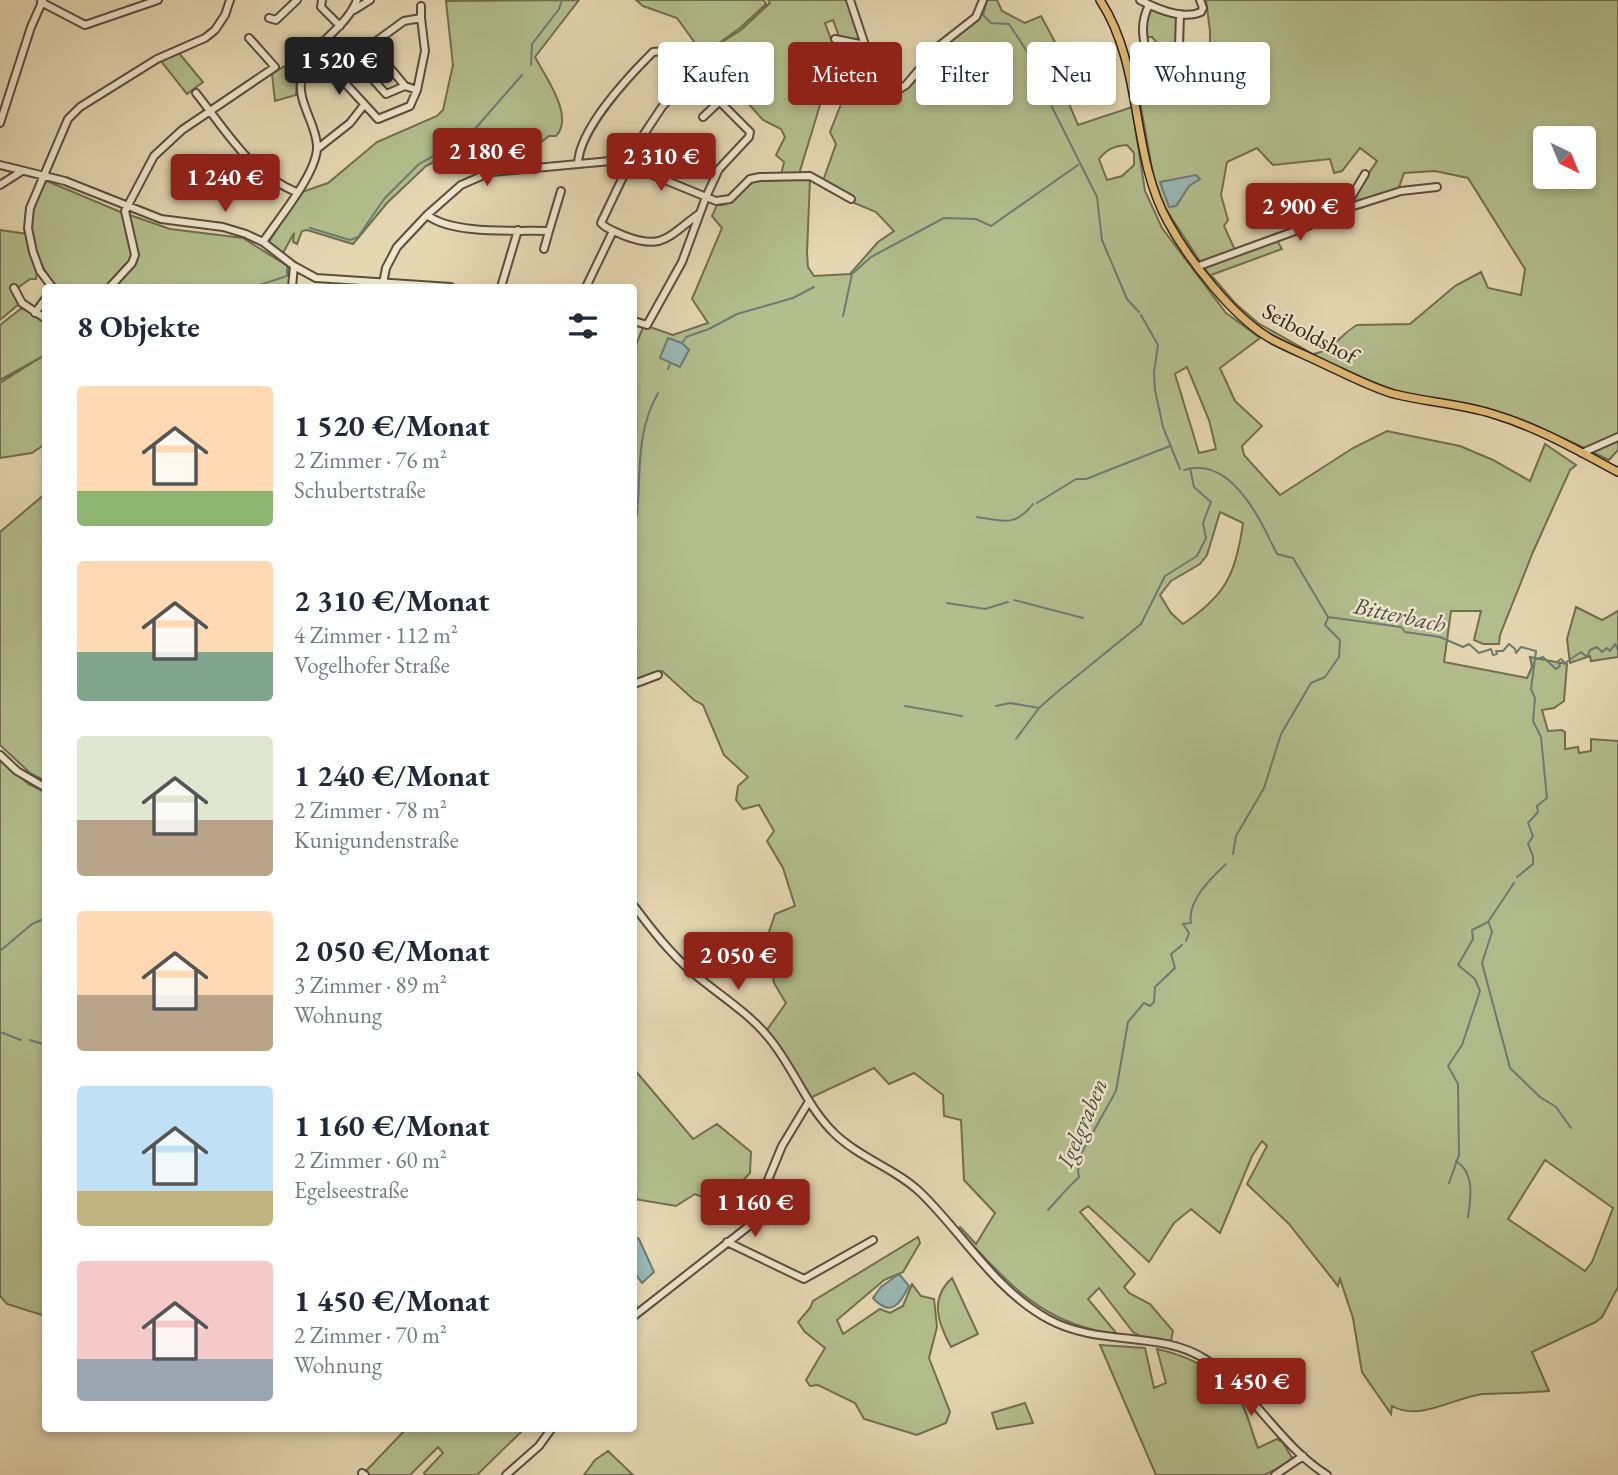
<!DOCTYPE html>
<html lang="de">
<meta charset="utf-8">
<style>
:root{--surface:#fff;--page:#f6f6f7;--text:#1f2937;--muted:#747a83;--accent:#8f2418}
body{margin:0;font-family:"EB Garamond",serif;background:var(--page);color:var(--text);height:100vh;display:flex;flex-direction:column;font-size:26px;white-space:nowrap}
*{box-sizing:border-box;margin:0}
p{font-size:23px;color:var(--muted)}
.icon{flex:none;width:38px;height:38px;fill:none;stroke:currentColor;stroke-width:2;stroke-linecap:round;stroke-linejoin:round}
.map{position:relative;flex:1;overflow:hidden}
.side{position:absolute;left:42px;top:284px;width:595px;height:1148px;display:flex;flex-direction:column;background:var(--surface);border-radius:7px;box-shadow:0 4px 10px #0003}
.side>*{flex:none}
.guide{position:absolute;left:658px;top:42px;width:665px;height:63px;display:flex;gap:14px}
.needle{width:46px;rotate:137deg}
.buttons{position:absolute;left:1533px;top:126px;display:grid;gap:14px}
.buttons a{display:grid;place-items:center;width:63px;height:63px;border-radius:7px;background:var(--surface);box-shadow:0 4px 10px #0003;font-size:35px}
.price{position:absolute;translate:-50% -60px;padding:0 16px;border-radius:7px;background:var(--accent);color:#fff;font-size:23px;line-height:46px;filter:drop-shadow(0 2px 4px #0008)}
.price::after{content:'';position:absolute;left:50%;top:42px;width:21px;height:16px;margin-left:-10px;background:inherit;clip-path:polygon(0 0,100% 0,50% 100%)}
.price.current{background:#222;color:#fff}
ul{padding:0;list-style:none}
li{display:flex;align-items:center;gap:21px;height:175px;padding:0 35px}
li span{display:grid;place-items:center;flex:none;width:196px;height:140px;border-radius:7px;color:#555}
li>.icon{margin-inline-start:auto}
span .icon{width:84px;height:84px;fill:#fffc;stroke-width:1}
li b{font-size:30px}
h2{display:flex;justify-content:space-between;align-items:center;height:84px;padding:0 35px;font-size:30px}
.pill{padding:0 24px;border-radius:7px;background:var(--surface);box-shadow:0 4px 10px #0003;font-size:24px;line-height:63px}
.pill.current{background:var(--accent);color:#fff}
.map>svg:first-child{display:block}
</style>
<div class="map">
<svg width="1618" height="1475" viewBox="0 0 1618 1475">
<rect width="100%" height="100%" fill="#e5d7b2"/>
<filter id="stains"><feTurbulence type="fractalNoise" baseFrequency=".00286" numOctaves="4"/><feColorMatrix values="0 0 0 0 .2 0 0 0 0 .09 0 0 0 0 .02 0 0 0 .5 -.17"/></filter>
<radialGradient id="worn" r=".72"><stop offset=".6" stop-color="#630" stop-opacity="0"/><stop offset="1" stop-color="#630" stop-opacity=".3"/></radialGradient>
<!-- green -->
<path fill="#b3be8d" stroke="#706f50" stroke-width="2" fill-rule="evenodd" d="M579 0 535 57C545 76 575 117 556 136H549L540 143 514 149 471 142 426 166 387 203 353 244 307 230 302 231 297 244 293 242 294 233 283 253 269 242 299 193 328 183 377 142 437 116 443 110 453 65 446 1Z
M636 0H764L766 4 740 28 705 53 741 30 770 3 768 0H847L862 43 840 39 833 20 825 23 833 45 821 87H816V90L824 92 799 174 781 175 784 162 776 155 785 137 781 129 763 120 735 89 703 54 677 18 643 6Z
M985 0H997L1002 11 1025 23 1041 16 1076 81 1071 85 1066 97 1078 125 1132 107 1145 191 1162 228 1226 313 1260 338 1220 368 1235 401 1262 426 1242 446 1244 455 1280 495 1353 448 1387 431 1460 446 1493 460 1530 481 1545 444 1576 465 1570 470 1533 552 1500 635 1499 644H1483L1474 640 1481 611H1451L1444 662 1527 678 1532 667 1530 657 1567 664 1564 701 1554 708 1542 710 1548 731 1562 730 1565 732V749L1578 747 1579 753 1591 751V739L1618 741V1287L1602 1317 1596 1322 1532 1352 1549 1391C1527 1393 1505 1393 1483 1394 1455 1397 1419 1422 1392 1406L1391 1414 1362 1372 1353 1318 1340 1279 1338 1286 1289 1224 1247 1184 1267 1146 1262 1141 1252 1156 1220 1233 1191 1209 1174 1223 1149 1262 1088 1206 1080 1212 1135 1274 1124 1287 1129 1293 1150 1304 1173 1331 1171 1341 1142 1337 1133 1332 1099 1288 1088 1299 1117 1334C1109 1335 1100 1332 1091 1329 1032 1315 997 1271 958 1229L960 1227 976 1244 995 1213 964 1180 961 1120 944 1116 943 1095 914 1073 889 1084 874 1068 810 1098 767 1030 786 1003 774 983 767 938 775 914 795 906 783 868 767 841 774 831 759 805 743 809 736 800 738 786 748 777 724 755 703 705 694 700 662 671 634 681V350L644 325 673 335 708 323 692 299 722 228 712 216 717 205C733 206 738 193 749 185 763 174 793 179 810 179L807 253 808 267 814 276 850 274 878 242 894 231 876 212 852 202 848 194 823 181 836 144 830 132 847 89 852 88 857 71 837 64 841 43 866 47 884 70 897 96 946 40 973 23ZM1127 145 1134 153V165L1122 176 1107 180 1099 159C1107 149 1114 146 1127 145ZM1187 367 1209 420 1216 449 1199 453 1175 374ZM1220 512 1243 523C1236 574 1226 595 1183 624L1171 613 1160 595 1171 581 1200 564 1207 555ZM1545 1160 1613 1208 1592 1262 1585 1271 1508 1219Z
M1206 0H1618V450L1609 460C1588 450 1567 439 1546 431 1521 422 1494 417 1468 411 1374 386 1257 355 1204 267L1276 239 1282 249 1211 275 1235 303 1258 323 1313 354C1332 351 1341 334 1357 325L1410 324 1455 286 1481 272 1488 288 1521 295 1525 269 1468 178 1435 171 1404 173 1398 190 1347 206 1377 161 1360 148 1342 171 1334 173 1330 159 1273 165 1257 148 1227 162 1221 195 1228 220 1224 226 1235 250 1201 263 1160 200 1154 180 1137 85 1189 69 1182 51 1210 50V31ZM1545 138H1584V177H1545Z
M1151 9 1174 16 1176 19 1177 41 1173 48 1163 49 1162 44 1159 45 1152 37H1145V24Z
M178 52 203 82 187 94 161 61Z
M305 61 297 79 296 95 275 101 272 74 283 67Z
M47 181 123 213C134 257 140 252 108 287H57C33 260 18 211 47 181Z
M127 214 170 229 243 238 289 267V287H112L135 263Z
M0 230 27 234 37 272 36 279H30L12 292 20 303 0 320Z
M22 308 45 321V444L32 453 0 458V383L43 356 0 380V325Z
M45 494V781L30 773 0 745V532Z
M1576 607 1602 620 1618 611V657L1591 661 1590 656 1570 663 1567 639Z
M0 758 28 784 45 792V1316L7 1304 0 1296Z
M634 1069 693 1139 717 1124 751 1152 750 1173 720 1204 695 1194 676 1206 634 1199Z
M918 1237 920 1243 903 1272 884 1280 837 1320 843 1334 880 1309 890 1313 903 1306 912 1284 921 1296 934 1299 937 1327 929 1358 950 1412 946 1423 917 1435 864 1419 855 1403 818 1385 810 1386 806 1380 825 1348 805 1332 798 1322 810 1308 813 1301Z
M952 1278 978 1334 951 1347C938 1323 929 1299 952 1278Z
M1100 1345 1145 1348 1154 1388 1166 1383 1157 1349C1184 1355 1217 1369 1235 1391 1246 1405 1251 1431 1258 1448L1277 1439 1283 1443 1294 1461 1264 1475H1156Z
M1025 1403 1033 1423 997 1429 992 1413Z
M407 1428H525L477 1475H426L424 1473 443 1453 438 1447 410 1475H369L365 1472Z
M608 1451 633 1475H584L595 1460Z"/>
<!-- water -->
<path fill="#98b8b4" stroke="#6d7b74" stroke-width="2" d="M1196 175 1200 179 1189 186 1176 206 1169 207 1160 182Z
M668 338 682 343 689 350 680 367 660 358Z
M634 1236 639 1239 654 1272 642 1283 634 1272Z
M899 1274 909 1286C900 1304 891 1318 873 1298L881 1287Z"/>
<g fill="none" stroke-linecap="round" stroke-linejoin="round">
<!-- stream -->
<path stroke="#6d7b74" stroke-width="2" d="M987 0 983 15 991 23 1009 24 1030 56 1050 63 1051 105 1097 197 1102 240 1127 299 1139 312
M531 65 532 44 559 9 562 0
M468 137 522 75
M310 228 350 240 358 237 384 199 419 164 460 141
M253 287 287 276V267
M1141 315 1158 345 1154 372 1155 390 1163 427 1180 469
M843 316 852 274 871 257 944 218 976 219 991 226 1078 165
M686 337 709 329 737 314 793 298 814 287
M682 343 685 339
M668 369 670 364
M1184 470C1226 456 1255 508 1270 540
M1037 503 1076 479H1086L1170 446
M638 504C640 465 638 428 658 393
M977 517C1003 521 1015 527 1033 504
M634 533 638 507
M1271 542 1277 554 1293 558 1328 617 1401 627 1405 632 1440 637 1463 647 1469 644 1479 653 1491 649 1493 655 1497 654 1496 651H1503L1509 644 1515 649 1516 653 1521 647 1536 651 1531 689 1535 698 1533 721 1541 737 1547 798 1537 806 1538 812 1528 823 1533 836 1528 844 1533 856V864L1517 877
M1014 600 1083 618
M947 603 985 609 1008 602
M1537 659 1543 657 1556 669 1560 666 1558 661 1561 659 1565 663 1581 652 1587 657 1590 650 1597 647 1602 652 1607 648 1610 651 1615 644 1618 650
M1531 669 1534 663
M905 706 962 716
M996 706 1010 703 1039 708
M1016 739 1039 708 1056 693 1141 624 1165 576 1197 556 1206 538 1203 523 1211 502 1194 487 1190 468
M1233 854 1236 836 1264 788 1281 734 1311 683 1325 677 1339 657 1340 640 1325 625 1328 618
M1489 923 1492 932 1482 963 1510 1068 1540 1097 1556 1107 1571 1128
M1186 941 1189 933 1183 924 1191 923C1187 901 1211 878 1226 864
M0 951 32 924 46 918
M0 1032 21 1040
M30 1040 46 1045
M1456 1161C1475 1173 1471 1197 1468 1217
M1449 1183 1459 1155 1458 1084 1448 1066 1462 1045 1480 991 1475 979 1458 965 1473 939 1472 930 1488 922 1514 883
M1048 1210C1059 1198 1067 1188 1079 1177L1078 1171 1082 1152 1116 1091 1128 1022 1144 1003 1150 1006 1154 1002 1155 987 1175 968 1171 954 1182 945"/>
<defs>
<path id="minor" d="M322 0 321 7 340 26
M850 0 865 45 887 69 898 90 906 85 939 46 976 17 983 0
M1140 0C1157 9 1183 20 1201 12L1203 8 1200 0
M41 2 85 25 158 0
M1149 5C1141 21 1142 34 1146 51L1150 53 1176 49 1179 46 1180 14
M421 6V18
M354 10 370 0
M269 18 276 20 297 0
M835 39 865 45
M371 45 404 21 421 18 425 51 417 90
M311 57 344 82 378 119 410 106 417 90 405 86 371 45 344 82
M359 64 386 94 405 86
M692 74 662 107 642 137 601 223C606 229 616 232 625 236 664 251 669 235 699 214
M196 93C227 132 248 171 296 192
M703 117 719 102
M0 123 31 27 43 0
M317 149 350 123 364 105
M578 164C579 129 629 76 653 52L666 51 673 55 750 132 749 137 719 169 706 197 682 262 647 325 634 321
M0 165 65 181 161 219 223 227 246 234 263 242 294 266 316 278 451 287
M0 185 22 171
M1344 209 1401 191 1437 187
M427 215C453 235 516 230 549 231L561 191
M263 242C279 218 319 171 317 145 315 119 294 100 303 72 312 43 346 29 357 0
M544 249 549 231
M1199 266 1306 227 1344 209 1365 174
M383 283 386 268 397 247 427 215 461 185 491 172 611 161 626 164 716 201 730 199 750 179 760 177 810 176 851 199
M52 287 40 271 33 252 28 228 30 208 68 119 80 107 157 59 205 38 215 30 225 15 230 0
M110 287 132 263 135 255 125 211 154 156 182 130 275 67 249 38
M292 287 294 266
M501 287 518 230
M586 287 613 231
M14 288 22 303 46 319
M35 313 46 298
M1582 453 1618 437
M634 684 658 675
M0 755 17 771 46 788
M634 906C652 930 670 953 693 973 718 994 749 1013 769 1038 794 1068 806 1106 835 1134 860 1158 896 1169 921 1193 964 1235 994 1289 1048 1319 1099 1347 1160 1330 1205 1359 1253 1390 1279 1445 1327 1475
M727 1242 804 1279 873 1240
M634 1316 749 1226 782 1146 808 1103
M362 1473 365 1475
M506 1475 539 1446 552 1428
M1275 1475 1303 1456"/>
<path id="major" d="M1100 0C1144 67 1130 154 1168 222 1189 260 1234 319 1273 340 1290 349 1308 356 1326 365 1348 375 1370 387 1394 394 1426 402 1461 404 1493 414 1537 427 1577 450 1618 472"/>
</defs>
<!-- minor casing -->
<use href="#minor" stroke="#5a4e3c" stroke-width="10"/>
<!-- major casing -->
<use href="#major" stroke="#2c2014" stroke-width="10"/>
<!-- minor -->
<use href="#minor" stroke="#eee5cd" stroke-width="6"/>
<!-- major -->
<use href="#major" stroke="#e2bc79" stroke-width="7"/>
</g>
<g text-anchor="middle" stroke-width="5" stroke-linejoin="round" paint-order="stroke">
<!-- street labels -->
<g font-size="23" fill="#2c2014" stroke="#eee5cd">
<text transform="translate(1310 333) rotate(28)" y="8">Seiboldshof</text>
</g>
<!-- water labels -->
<g font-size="24" font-style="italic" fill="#4c4e44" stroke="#eee5cd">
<text transform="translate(1400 615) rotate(12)" y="8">Bitterbach</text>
<text transform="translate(1082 1123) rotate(-67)" y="8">Igelgraben</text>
</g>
</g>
<rect width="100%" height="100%" filter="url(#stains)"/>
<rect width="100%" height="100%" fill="url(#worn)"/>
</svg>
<div class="buttons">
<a><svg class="needle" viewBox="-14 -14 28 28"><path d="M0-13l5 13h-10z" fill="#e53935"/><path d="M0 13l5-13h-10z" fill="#747a83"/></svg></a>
</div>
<b class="price current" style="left:339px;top:97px">1 520 €</b>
<b class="price" style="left:487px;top:188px">2 180 €</b>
<b class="price" style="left:661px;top:193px">2 310 €</b>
<b class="price" style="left:225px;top:214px">1 240 €</b>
<b class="price" style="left:1300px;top:243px">2 900 €</b>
<b class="price" style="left:738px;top:992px">2 050 €</b>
<b class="price" style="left:755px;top:1239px">1 160 €</b>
<b class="price" style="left:1251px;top:1418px">1 450 €</b>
<div class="guide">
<a class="pill">Kaufen</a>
<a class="pill current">Mieten</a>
<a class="pill">Filter</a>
<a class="pill">Neu</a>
<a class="pill">Wohnung</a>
</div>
<section class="side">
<h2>8 Objekte<svg class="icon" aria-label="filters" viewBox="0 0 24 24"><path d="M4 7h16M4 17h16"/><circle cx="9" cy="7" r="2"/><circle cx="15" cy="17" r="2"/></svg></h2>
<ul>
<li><span style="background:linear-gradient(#ffd9b3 75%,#8fb573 0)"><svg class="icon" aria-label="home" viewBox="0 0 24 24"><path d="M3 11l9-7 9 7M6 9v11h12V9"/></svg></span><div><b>1 520 €/Monat</b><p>2 Zimmer · 76 m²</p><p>Schubertstraße</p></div></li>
<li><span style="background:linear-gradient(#ffd9b3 65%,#7fa58c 0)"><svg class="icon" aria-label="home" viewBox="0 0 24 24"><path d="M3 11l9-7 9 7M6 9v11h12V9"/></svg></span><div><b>2 310 €/Monat</b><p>4 Zimmer · 112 m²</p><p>Vogelhofer Straße</p></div></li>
<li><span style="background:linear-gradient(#dfe7d0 60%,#b9a48a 0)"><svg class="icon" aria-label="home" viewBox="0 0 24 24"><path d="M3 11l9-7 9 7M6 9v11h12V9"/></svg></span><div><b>1 240 €/Monat</b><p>2 Zimmer · 78 m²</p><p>Kunigundenstraße</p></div></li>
<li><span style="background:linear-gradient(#ffd9b3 60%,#b9a48a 0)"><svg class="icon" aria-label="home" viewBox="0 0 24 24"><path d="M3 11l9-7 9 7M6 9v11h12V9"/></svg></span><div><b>2 050 €/Monat</b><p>3 Zimmer · 89 m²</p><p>Wohnung</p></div></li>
<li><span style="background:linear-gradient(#bfe0f5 75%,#c2b280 0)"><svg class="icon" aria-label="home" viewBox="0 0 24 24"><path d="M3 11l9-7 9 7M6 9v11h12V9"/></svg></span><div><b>1 160 €/Monat</b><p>2 Zimmer · 60 m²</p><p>Egelseestraße</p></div></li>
<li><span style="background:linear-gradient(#f6c9c9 70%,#9aa5b1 0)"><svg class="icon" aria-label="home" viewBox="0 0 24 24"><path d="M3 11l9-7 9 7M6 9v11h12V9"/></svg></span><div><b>1 450 €/Monat</b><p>2 Zimmer · 70 m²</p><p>Wohnung</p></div></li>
</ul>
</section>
</div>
